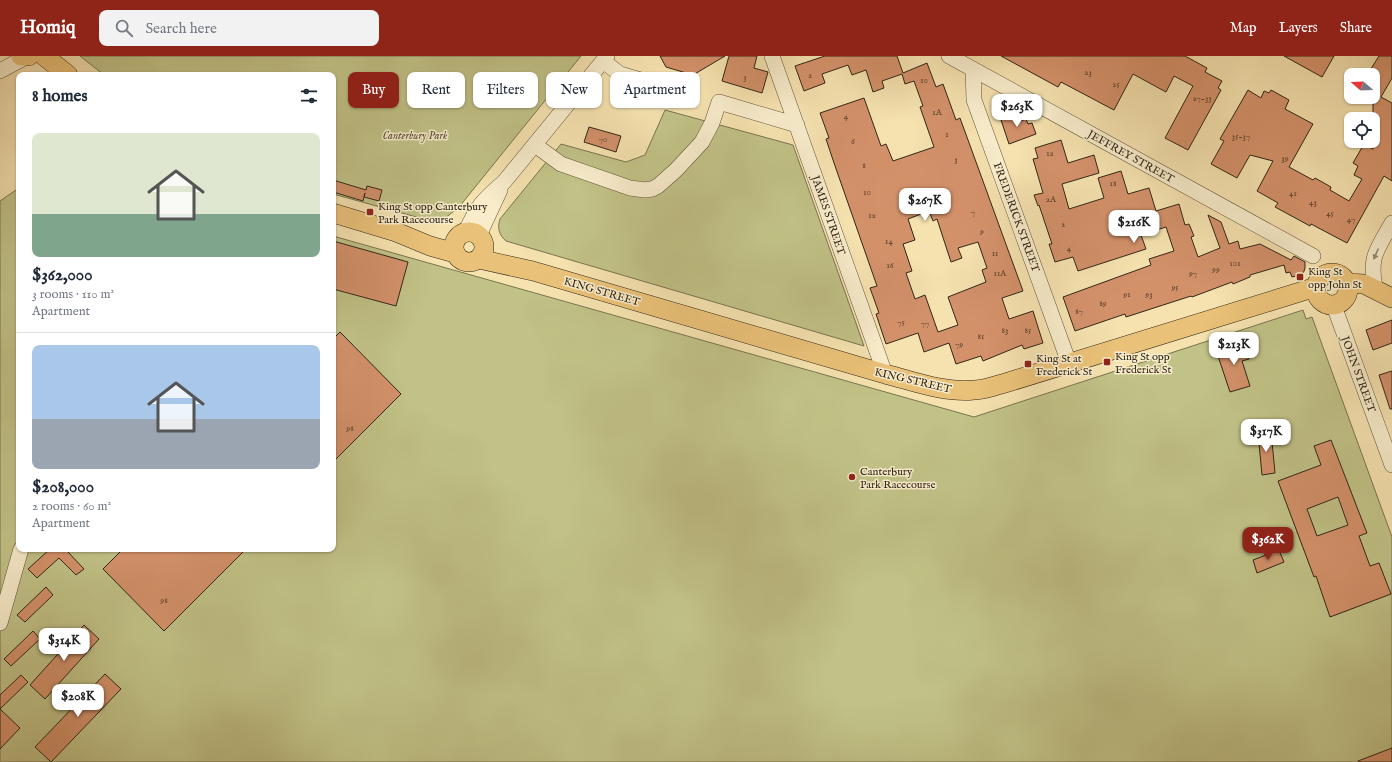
<!DOCTYPE html>
<meta charset="utf-8">
<style>
:root{--surface:#fff;--page:#f2f2f3;--text:#1f2937;--muted:#747a83;--line:#e0e1e3;--accent:#8f2418}
body{margin:0;font-family:"IM FELL English",serif;background:var(--page);color:var(--text);height:100vh;display:flex;flex-direction:column;font-size:15px;white-space:nowrap}
*{box-sizing:border-box;margin:0}
p{font-size:13px;color:var(--muted)}
.icon{flex:none;width:22px;height:22px;fill:none;stroke:currentColor;stroke-width:2;stroke-linecap:round;stroke-linejoin:round}
.map{position:relative;flex:1;overflow:hidden}
.side{position:absolute;left:16px;top:16px;width:320px;height:480px;display:flex;flex-direction:column;background:var(--surface);border-radius:8px;box-shadow:0 1px 3px #0004}
.side>*{flex:none}
.top-card{position:absolute;left:348px;top:16px;width:380px;height:36px;display:flex;gap:8px}
.needle{width:26px;rotate:289deg}
.controls{position:absolute;left:1344px;top:12px;display:grid;gap:8px}
.controls a{display:grid;place-items:center;width:36px;height:36px;border-radius:8px;background:var(--surface);box-shadow:0 1px 3px #0004;font-size:20px}
.price{position:absolute;translate:-50% -34px;padding:0 9px;border-radius:8px;background:#fff;color:#222;font-size:13px;line-height:26px;filter:drop-shadow(0 1px 2px #0008)}
.price::after{content:'';position:absolute;left:50%;top:24px;width:12px;height:9px;margin-left:-6px;background:inherit;clip-path:polygon(0 0,100% 0,50% 100%)}
.price.current{background:var(--accent);color:#fff}
ul{padding:0;list-style:none}
li{display:grid;align-content:center;gap:8px;height:212px;padding:0 16px}
li+li{border-top:1px solid var(--line)}
li span{display:grid;place-items:center;height:124px;border-radius:8px;color:#555}
li>.icon{margin-inline-start:auto}
span .icon{width:72px;height:72px;fill:#fffc;stroke-width:1}
li b{font-size:17px}
h2{display:flex;justify-content:space-between;align-items:center;height:48px;padding:0 16px;font-size:17px}
.tag{padding:0 14px;border-radius:8px;background:var(--surface);box-shadow:0 1px 3px #0004;font-size:14px;line-height:36px}
.tag.current{background:var(--accent);color:#fff}
header{display:flex;align-items:center;gap:24px;box-sizing:border-box;height:56px;padding:0 20px;background:var(--accent);color:#fff}
header strong{font-size:19px}
nav{display:flex;gap:22px;margin-inline-start:auto;font-size:14px}
.search{width:280px;height:36px;background:var(--page);display:flex;align-items:center;gap:10px;box-sizing:border-box;padding:0 14px;border-radius:8px;color:var(--muted);font-size:15px}
.map>svg:first-child{display:block}
</style>
<header>
<strong>Homiq</strong>
<div class="search"><svg class="icon" aria-label="search" viewBox="0 0 24 24"><circle cx="10" cy="10" r="6"/><path d="M15 15l6 6"/></svg>Search here</div>
<nav><a>Map</a><a>Layers</a><a>Share</a></nav>
</header>
<div class="map">
<svg width="1392" height="706" viewBox="0 0 1392 706">
<rect width="100%" height="100%" fill="#f5e2af"/>
<filter id="stains"><feTurbulence type="fractalNoise" baseFrequency=".005" numOctaves="4"/><feColorMatrix values="0 0 0 0 .2 0 0 0 0 .09 0 0 0 0 .02 0 0 0 .5 -.17"/></filter>
<radialGradient id="worn" r=".72"><stop offset=".6" stop-color="#630" stop-opacity="0"/><stop offset="1" stop-color="#630" stop-opacity=".3"/></radialGradient>
<!-- green -->
<path fill="#c1c287" stroke="#797450" d="M80 0H581L459 151 444 163 431 165 333 138V19H104Z
M665 54 793 89 864 290 506 185C499 179 497 172 500 163L561 88 626 106 645 99Z
M19 132V493H333V180L974 361 1303 254 1306 263 1312 261 1392 481V706H0V145Z"/>
<!-- building -->
<path fill="#d3916a" stroke="#312618" fill-rule="evenodd" d="M660 0H725L693 19 666 11Z
M729 0H757L754 12 768 16 762 37 722 25Z
M825 0H897L903 17 927 7 936 31 943 28 956 64 960 62 1023 235 1002 242 1009 263 1033 255 1043 287 1024 293 1022 289 983 305 981 300 956 308 949 287 924 296 918 277 886 288 876 258 879 257 870 232 877 230 834 107 826 83 829 82 820 57 864 42 881 90 886 88 893 105 934 91 920 51 923 50 914 25 905 28 902 18 882 25 884 32 873 36 866 14 852 19 848 9 822 18 825 27 804 35 795 10ZM929 155 933 165 937 163 951 206 962 202 958 192 978 186 987 212 982 214 986 226 948 241 958 269 938 276 925 239 915 243 906 217 912 215 903 188 915 184 908 163Z
M1001 0H1185L1207 12 1205 16 1222 25 1218 32 1221 34 1188 94 1165 82 1193 30 1174 20 1166 36 1133 18 1114 54 1061 26 1058 31Z
M1284 0H1334L1322 21Z
M1379 0H1392V22L1381 41 1392 47V125L1384 120 1347 187 1311 168 1310 170 1275 151 1278 147 1257 135 1273 105 1250 99 1237 122 1211 108 1224 85 1220 83 1248 34 1261 42 1264 35 1269 37 1271 34 1289 44 1285 53 1313 68 1289 111 1313 124 1315 122 1331 131 1330 134 1349 145 1362 123 1354 119 1358 110 1353 107 1364 88 1373 93V19H1367Z
M1014 56 1017 66 1026 63 1028 68 1032 67 1036 78 1009 88 1000 61Z
M589 71 621 80 616 96 584 86Z
M1061 84 1068 107 1094 99 1099 117 1062 128 1069 153 1104 142 1098 122 1121 115 1128 138 1149 132 1156 155 1179 148 1185 169 1189 168 1194 180 1191 181 1198 201 1220 192 1208 159 1221 166 1229 188 1238 185 1240 193 1260 188 1291 204 1294 200 1305 206V212L1303 218 1292 221 1290 216 1286 217 1284 209 1250 219V221L1233 228 1232 226 1192 241 1191 240 1126 261 1125 258 1075 275 1063 241 1151 209 1149 203 1174 195 1166 171 1141 179 1146 193 1078 215 1073 201 1055 206 1049 188H1052L1039 149 1038 150 1034 139 1043 137 1033 103 1038 102 1035 92Z
M333 124 366 134 367 130 382 134 379 145 364 141 365 137 363 145 333 136Z
M333 185 408 206 396 250 333 233Z
M1392 264V287L1373 294 1366 274Z
M340 276 401 338 333 406V283Z
M1244 285 1249 303 1242 305 1250 330 1230 336 1216 294Z
M1392 315V353H1390L1379 319Z
M1271 375 1275 417 1262 419 1258 377Z
M1331 384 1367 477 1359 480 1370 510 1379 507 1391 538 1330 561 1316 520 1314 521 1278 425 1321 409 1314 390ZM1338 441 1348 469 1317 480 1307 453Z
M50 493H69L67 495 84 513 76 519 59 502 37 522 28 513Z
M123 493H246L164 575 103 513Z
M1279 494 1284 506 1257 517 1253 504Z
M46 531 53 539 25 566 17 559Z
M84 569 99 583 45 643 30 629Z
M33 575 40 583 11 610 4 603Z
M105 618 121 633 51 706 35 691Z
M21 619 28 626 0 653V639Z
M0 653 20 672 0 693Z
M1392 692V706H1358V705Z"/>
<g fill="none" stroke-linecap="round" stroke-linejoin="round">
<defs>
<path id="minor" d="M772 0 885 318
M949 0 1313 200
M603 5 620 18 685 37
M973 13 974 44 1069 307
M0 15 26 1
M535 89 561 108 630 132 645 134 652 133 658 130 676 114 702 86 712 67 719 46 797 69
M466 176C476 151 484 143 504 126L607 0
M479 179 500 134
M1375 232C1369 200 1377 194 1392 167
M1334 250 1392 409
M0 567 21 493"/>
<path id="major" d="M21 0H29
M44 0 68 19
M333 157 396 176 430 190 455 197
M454 191a15 15 0 1 1 30 0a15 15 0 1 1-30 0Z
M479 203 533 215 885 318C913 325 944 337 974 334 984 334 993 330 1002 328L1316 231
M1316 233a16 16 0 1 1 32 0a16 16 0 1 1-32 0Z
M1348 227 1364 228 1392 242"/>
</defs>
<!-- minor casing -->
<use href="#minor" stroke="#62553e" stroke-width="16"/>
<!-- major casing -->
<use href="#major" stroke="#312618" stroke-width="20"/>
<!-- minor -->
<use href="#minor" stroke="#f8eccb" stroke-width="15"/>
<!-- major -->
<use href="#major" stroke="#eac178" stroke-width="19"/>
</g>
<!-- one-way arrows -->
<defs><path id="oneway-solid" d="M-6-.8H1V-3.2L6.5 0L1 3.2V.8H-6Z"/></defs>
<use fill="#948972" href="#oneway-solid" transform="translate(1376 198) rotate(113)"/>
<!-- markers -->
<g fill="#8f2418" stroke="#f8eccb" stroke-width="1.5">
<rect x="366" y="152" width="8" height="8" rx="2"/>
<rect x="1296" y="217" width="8" height="8" rx="2"/>
<rect x="1103" y="302" width="8" height="8" rx="2"/>
<rect x="1024" y="304" width="8" height="8" rx="2"/>
<circle cx="852" cy="421" r="4"/>
</g>
<g text-anchor="middle" stroke-width="3" stroke-linejoin="round" paint-order="stroke">
<!-- number labels -->
<g font-size="9" fill="#5a412c">
<text x="1088" y="19">23</text>
<text x="810" y="22">2</text>
<text x="745" y="24">3</text>
<text x="924" y="27">10</text>
<text x="1116" y="31">25</text>
<text x="1202" y="45">27-33</text>
<text x="937" y="59">1A</text>
<text x="846" y="63">4</text>
<text x="947" y="81">1</text>
<text x="1241" y="83">35-37</text>
<text x="603" y="86">70</text>
<text x="853" y="88">6</text>
<text x="1050" y="100">12</text>
<text x="1285" y="105">39</text>
<text x="956" y="106">3</text>
<text x="864" y="112">8</text>
<text x="1113" y="130">18</text>
<text x="867" y="139">10</text>
<text x="1293" y="140">41</text>
<text x="1051" y="146">2A</text>
<text x="1313" y="149">43</text>
<text x="973" y="159">7</text>
<text x="1330" y="160">45</text>
<text x="872" y="162">12</text>
<text x="1351" y="166">47</text>
<text x="1063" y="171">2</text>
<text x="982" y="178">9</text>
<text x="889" y="188">14</text>
<text x="1069" y="195">4</text>
<text x="995" y="200">11</text>
<text x="1235" y="210">101</text>
<text x="890" y="212">16</text>
<text x="1216" y="216">99</text>
<text x="1000" y="220">11A</text>
<text x="1193" y="220">97</text>
<text x="1175" y="234">95</text>
<text x="1127" y="241">91</text>
<text x="1149" y="241">93</text>
<text x="1103" y="250">89</text>
<text x="1079" y="258">87</text>
<text x="901" y="269">75</text>
<text x="925" y="270">77</text>
<text x="1005" y="277">83</text>
<text x="1028" y="277">85</text>
<text x="981" y="283">81</text>
<text x="959" y="291">79</text>
<text x="350" y="375">98</text>
<text x="164" y="547">98</text>
</g>
<!-- park labels -->
<g font-size="11" font-style="italic" fill="#554d34" stroke="#f8eccb">
<text x="415" y="83">Canterbury Park</text>
</g>
<!-- street labels -->
<g font-size="11" fill="#312618" stroke="#f8eccb">
<text transform="translate(1131 100) rotate(29)" y="4">JEFFREY STREET</text>
<text transform="translate(829 159) rotate(71)" y="4">JAMES STREET</text>
<text transform="translate(1017 161) rotate(70)" y="4">FREDERICK STREET</text>
<text transform="translate(602 235) rotate(16)" y="4">KING STREET</text>
<text transform="translate(1359 318) rotate(70)" y="4">JOHN STREET</text>
<text transform="translate(913 324) rotate(13)" y="4">KING STREET</text>
</g>
<!-- poi labels -->
<g font-size="11" fill="#312618" stroke="#f8eccb" text-anchor="start">
<text x="378" y="154">King St opp Canterbury<tspan x="378" dy="13">Park Racecourse</tspan></text>
<text x="1308" y="219">King St<tspan x="1308" dy="13">opp John St</tspan></text>
<text x="1115" y="304">King St opp<tspan x="1115" dy="13">Frederick St</tspan></text>
<text x="1036" y="306">King St at<tspan x="1036" dy="13">Frederick St</tspan></text>
<text x="860" y="419">Canterbury<tspan x="860" dy="13">Park Racecourse</tspan></text>
</g>
</g>
<rect width="100%" height="100%" filter="url(#stains)"/>
<rect width="100%" height="100%" fill="url(#worn)"/>
</svg>
<div class="controls">
<a><svg class="needle" viewBox="-14 -14 28 28"><path d="M0-13l5 13h-10z" fill="#e53935"/><path d="M0 13l5-13h-10z" fill="#747a83"/></svg></a>
<a><svg class="icon" aria-label="locate" viewBox="0 0 24 24"><circle cx="12" cy="12" r="6"/><path d="M12 2v4M12 18v4M2 12h4M18 12h4"/></svg></a>
</div>
<b class="price" style="left:1017px;top:72px">$263K</b>
<b class="price" style="left:925px;top:166px">$267K</b>
<b class="price" style="left:1134px;top:188px">$216K</b>
<b class="price" style="left:1234px;top:310px">$213K</b>
<b class="price" style="left:1266px;top:397px">$317K</b>
<b class="price current" style="left:1268px;top:505px">$362K</b>
<b class="price" style="left:64px;top:606px">$314K</b>
<b class="price" style="left:78px;top:662px">$208K</b>
<div class="top-card">
<a class="tag current">Buy</a>
<a class="tag">Rent</a>
<a class="tag">Filters</a>
<a class="tag">New</a>
<a class="tag">Apartment</a>
</div>
<section class="side">
<h2>8 homes<svg class="icon" aria-label="filters" viewBox="0 0 24 24"><path d="M4 7h16M4 17h16"/><circle cx="9" cy="7" r="2"/><circle cx="15" cy="17" r="2"/></svg></h2>
<ul>
<li><span style="background:linear-gradient(#dfe7d0 65%,#7fa58c 0)"><svg class="icon" aria-label="home" viewBox="0 0 24 24"><path d="M3 11l9-7 9 7M6 9v11h12V9"/></svg></span><div><b>$362,000</b><p>3 rooms · 110 m²</p><p>Apartment</p></div></li>
<li><span style="background:linear-gradient(#a9c7e8 60%,#9aa5b1 0)"><svg class="icon" aria-label="home" viewBox="0 0 24 24"><path d="M3 11l9-7 9 7M6 9v11h12V9"/></svg></span><div><b>$208,000</b><p>2 rooms · 60 m²</p><p>Apartment</p></div></li>
</ul>
</section>
</div>
